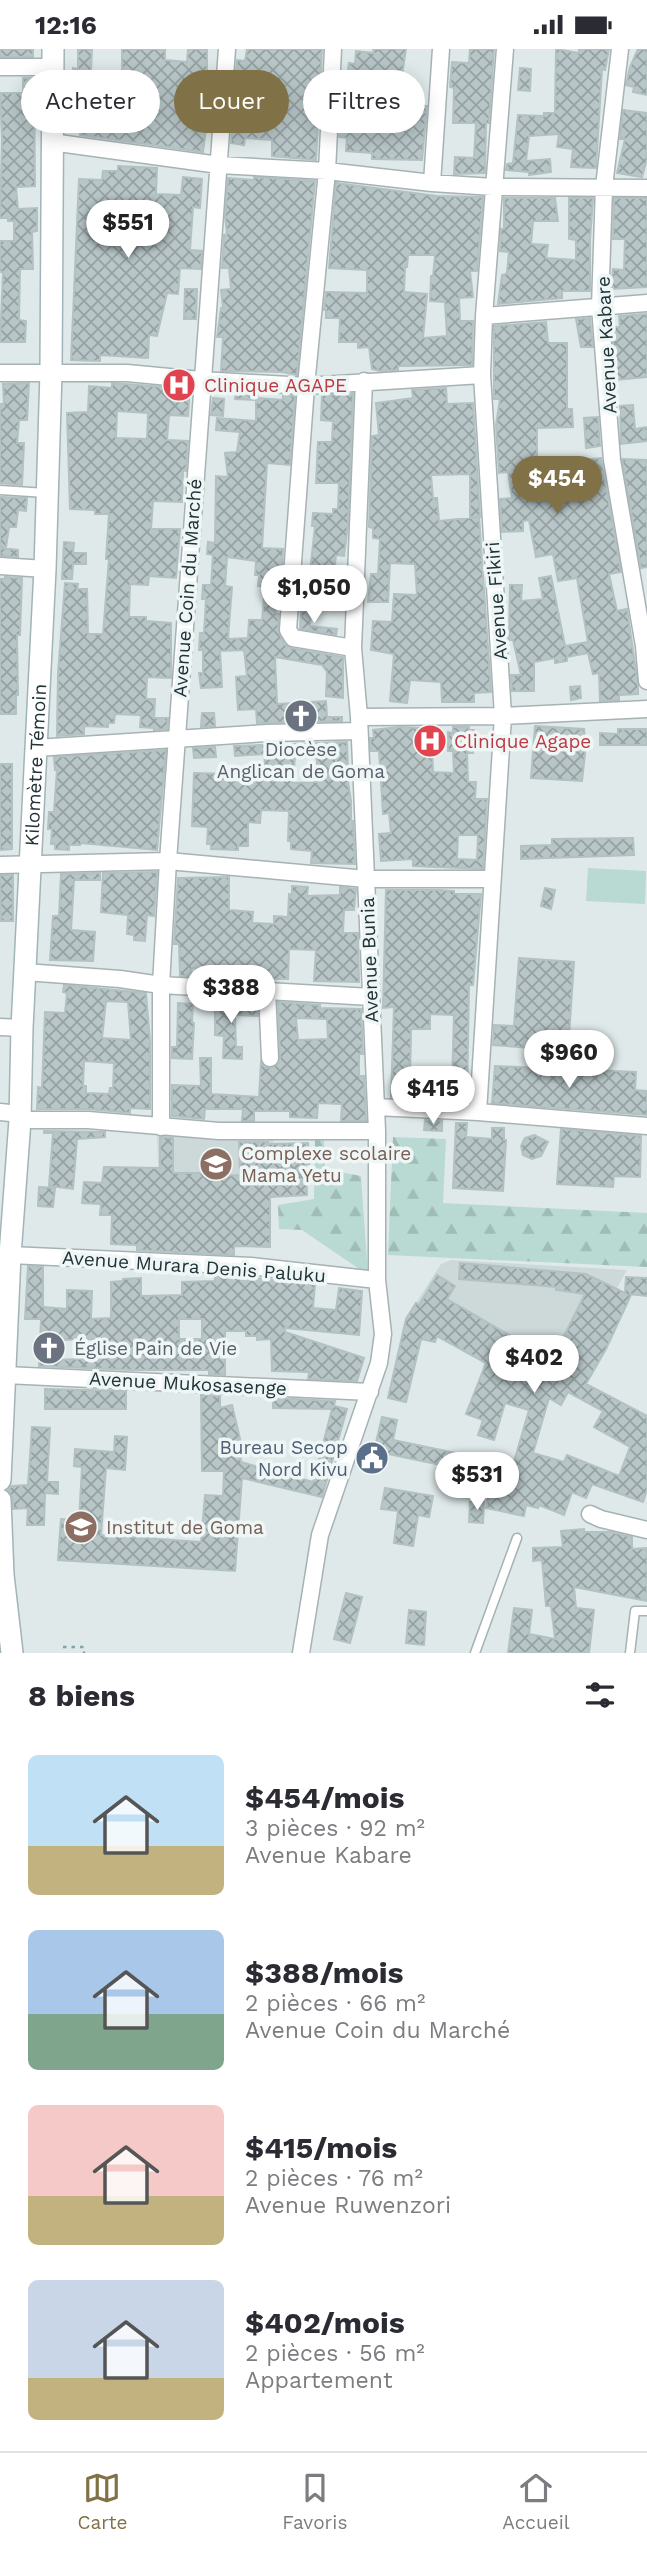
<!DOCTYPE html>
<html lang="fr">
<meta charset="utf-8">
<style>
:root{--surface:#fff;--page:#f2f2f3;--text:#2b2b33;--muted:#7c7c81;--line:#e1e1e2;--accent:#817146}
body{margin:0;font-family:"Work Sans",sans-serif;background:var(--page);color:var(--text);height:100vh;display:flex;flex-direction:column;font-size:26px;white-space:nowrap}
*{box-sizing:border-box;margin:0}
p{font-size:23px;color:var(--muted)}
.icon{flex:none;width:38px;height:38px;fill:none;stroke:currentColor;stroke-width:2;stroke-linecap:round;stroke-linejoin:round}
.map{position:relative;height:1604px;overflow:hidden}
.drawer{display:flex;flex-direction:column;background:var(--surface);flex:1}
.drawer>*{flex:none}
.guide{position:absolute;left:21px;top:21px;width:606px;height:63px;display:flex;gap:14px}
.price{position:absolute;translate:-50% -60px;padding:0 16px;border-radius:24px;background:#fff;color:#222;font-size:23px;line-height:46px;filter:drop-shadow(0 2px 4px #0008)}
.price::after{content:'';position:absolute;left:50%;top:42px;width:21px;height:16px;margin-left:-10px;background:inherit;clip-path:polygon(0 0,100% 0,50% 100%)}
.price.current{background:var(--accent);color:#fff}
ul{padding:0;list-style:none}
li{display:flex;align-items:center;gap:21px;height:175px;padding:0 28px}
li span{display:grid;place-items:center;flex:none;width:196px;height:140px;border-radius:10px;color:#555}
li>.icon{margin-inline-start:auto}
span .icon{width:84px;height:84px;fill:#fffc;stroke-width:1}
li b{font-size:30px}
h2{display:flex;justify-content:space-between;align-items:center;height:84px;padding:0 28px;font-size:30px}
.pill{padding:0 24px;border-radius:32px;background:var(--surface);box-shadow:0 4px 18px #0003;font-size:24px;line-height:63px}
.pill.current{background:var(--accent);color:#fff}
.status{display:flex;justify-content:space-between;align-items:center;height:49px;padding:0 35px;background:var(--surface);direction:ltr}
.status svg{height:19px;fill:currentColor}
.dock{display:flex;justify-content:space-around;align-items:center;height:98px;border-top:2px solid var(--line);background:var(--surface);font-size:19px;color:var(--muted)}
.dock a{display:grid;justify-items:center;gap:4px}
.dock .current{color:var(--accent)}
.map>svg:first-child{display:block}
</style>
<div class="status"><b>12:16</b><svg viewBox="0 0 49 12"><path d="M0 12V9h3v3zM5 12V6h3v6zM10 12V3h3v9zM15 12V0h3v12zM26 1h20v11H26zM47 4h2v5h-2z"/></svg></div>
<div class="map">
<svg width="647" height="1604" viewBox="0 0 647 1604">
<defs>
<pattern id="forest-firs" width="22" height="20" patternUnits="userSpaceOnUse" patternTransform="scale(1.75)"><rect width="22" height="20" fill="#b9dad2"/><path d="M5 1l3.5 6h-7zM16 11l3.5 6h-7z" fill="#9fbcb5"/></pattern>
<pattern id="building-cross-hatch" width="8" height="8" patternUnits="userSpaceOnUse" patternTransform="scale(1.75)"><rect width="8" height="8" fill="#b8c6c7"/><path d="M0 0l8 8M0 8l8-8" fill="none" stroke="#95a1a3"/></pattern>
</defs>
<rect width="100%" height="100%" fill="#dfe9e9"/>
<!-- built -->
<path fill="#cdd9d9" d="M157 1084 273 1086 275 1144 159 1147Z
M451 1211 627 1221 562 1338 416 1254 441 1215Z"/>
<!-- green -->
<path fill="#b9dad2" d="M588 819 646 822 645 855 586 852Z"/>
<!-- forest -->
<path fill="url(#forest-firs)" d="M393 1088 446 1090 443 1154 647 1164V1218L388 1206Z
M315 1091H324L325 1120 361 1127 368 1226 302 1181 279 1180 278 1156 314 1150Z"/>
<!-- building -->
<path fill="url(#building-cross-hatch)" stroke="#b2c1c2" stroke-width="2" fill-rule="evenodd" d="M0 0H33V8H0Z
M78 0H92L90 42 122 47V0H165V11L187 13 188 0H207V26L197 70 207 71 203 103 80 86 86 53H72L73 19 78 20Z
M247 0H322L316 111 272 107V91L245 89 244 96 231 94 237 11 245 12Z
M373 0H406L401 33 386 31 383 57 416 60V57H427L422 111 372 110V104L346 102 347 89 339 88 349 14 355 15 356 2 374 4Z
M470 0H494L489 74H486L485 124 454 125 455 108 474 109 476 74H453L454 39 450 38 452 13 469 14Z
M556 0 579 4V0H609L605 21 602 20 596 119 571 118 573 100 557 98 559 85 529 87 526 112 550 110 551 123 529 126V123L506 121 507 115 513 114 518 66 544 67V64H555Z
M638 0H647V46L633 43 634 38 626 36 630 18Z
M520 19 531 20 530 42 518 41Z
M23 29H34L35 137 16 138 18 160 37 159V182L32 183 33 220H20L19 271 26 272 25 293H0L3 223H0V192H14V172H8V169H0L2 91 0 44H23Z
M623 61 647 64V110L642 128 617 124 625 90H620Z
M118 117 157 119 156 145 181 146 183 128 202 130 200 159 193 158 190 201 202 202 201 220 180 219 178 245 167 244 157 287 149 286 148 309 100 306V312L71 311 79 130 102 131 103 122H118ZM96 172 128 174 127 194H95Z
M254 128 315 132 297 326 282 323 221 322 223 288H217L221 259H223L221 241 231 240 229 219H222L224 186 227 185 225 168 228 129 254 131Z
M336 134 437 147 483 148 477 222H470L473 248 459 249 460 272H473L472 316 398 317V321L380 322 372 320 369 298 358 299V293H339L340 269H326V261H324L326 243 367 244V221L329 219ZM408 206H435L433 227H431L430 252 445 253 447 287 423 289 427 245 404 243 405 218H407Z
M504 149H555L558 172H533L531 195 548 196 546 209 576 211V191L569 190V149H593L590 191V242H562V249L498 255 502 226 506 225 507 223 509 203 500 202 501 180H504Z
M614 149H647V238L611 240 613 220 624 221 625 190H613Z
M185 240H197L196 270H184Z
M647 265V328L616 331 612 282 614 278H620L619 267Z
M590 269 593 298H581L576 270Z
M546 273 548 294H567V360H572L573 378 537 379V415L601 409 621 523 609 525 617 562 627 560 638 636V645L619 646V651L600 652 599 624 593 625 588 604 567 608V612L555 614V609L534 613V642H512L511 626H521L513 591H509L510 536H522L521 552 543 550 539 529 551 527 565 597 588 593 577 529 558 532 553 505 536 508 529 471 523 472V482L502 483 500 450 512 449 508 423 499 424 496 376 500 350H494V277Z
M29 334 27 371H19L17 394H24L22 436 0 434V355H4L3 335Z
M112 334 190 340 188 367 169 366 167 391 188 392 186 422 183 421 182 453 153 452 151 480H180L176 529 149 527 148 536 130 535 129 568H146V572L171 574V629L147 628 146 650H155L154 669H168L167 680 154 681V679L140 678 141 666 115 665 114 674H108V678L84 677V685L57 687 58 624 65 534 78 535 77 540H87L88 585H103L109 510H106L109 465H95V461L70 460 67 364 88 363 89 337 112 339ZM117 362 148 364 147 390 116 389Z
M446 339 447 355 473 354 480 468H470V425L431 426 433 449H437L439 472 479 468 491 643 474 644V653H442L441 633 410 631 407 654 390 652 394 605 371 601 373 572 392 573 394 545 417 546 415 515 390 514 388 553H368L371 525H378L380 490 373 489V479L369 478 372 387 379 386 376 354 413 349 412 341Z
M236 343 258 345V349L283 351V346L295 347 290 416 267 414 262 499 283 500 281 539H277L275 564 279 565 278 581 284 595 291 599 343 608V649L326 647 327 623 322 616 275 608 277 655 326 652 327 668H342V672L257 674 256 660 238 661 236 628 247 627 244 601 220 602 222 638 201 639 199 624H203V601H199L200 584H204L206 550H202L203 536H211L213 506 207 505 208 493 215 494 216 427 228 428 225 404 237 403 240 383 216 381 217 369 256 372V351L235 350ZM227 508 256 512 255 526H259L258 537 265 538 262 571H249L248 589 228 590 232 538 225 537Z
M353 345 348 476 344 507 336 506 333 534 309 532 315 477H312L313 464 333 465V460H338L339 434H316L318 393H332L333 372 321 371 322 346Z
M213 349 224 350 223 367 211 366Z
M633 356 635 380 647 378V392L621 395 620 357Z
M598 368 600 397 586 399 584 369Z
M622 410 647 411V518L641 519Z
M0 448 27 449 26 462 18 461 16 478H9L6 498 0 497Z
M64 493 74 494 73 504H86V515H73L72 530H62Z
M0 499 18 501V508L0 507Z
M338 527 345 528 344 553H336Z
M5 528 22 529 20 586H17L18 646H16V665H0V530H5Z
M301 562 311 563 310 577 337 580 336 586 300 580Z
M580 637 581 649 571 651 570 638Z
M202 664H214L215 677 201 678Z
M535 677 584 680 586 696 582 732 531 729Z
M399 678 422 679V696H432L433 723 454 724 453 702H448V683L453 684V678H469V681H474L473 704H467L468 733H476L475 750H487L483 820 413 817V810L381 812 379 785 391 784 389 764 383 765 379 702H371L370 689H374L373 681ZM458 786H478L477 811 457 810Z
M618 680H647V696H600V684L618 685Z
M347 693 348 720H346L351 752V772H353L355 815 311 814 312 802 291 800V792H288L289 762 261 761 260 774 248 773V797H238V801L211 800V795H207L208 778 192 777 194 724 264 726 265 705 235 707 234 697ZM295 707 317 709V733L293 734Z
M215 698 216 708 194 709 193 699Z
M166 701 157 801 81 794 80 796H69V801L55 800V795H51L52 780H48L49 763H54L57 721H55L54 708Z
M0 715H12V800L0 801Z
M633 789 634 806 521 810V797L552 796V790Z
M157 823 154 867 147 866 145 892 134 891V886L127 885 128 866 101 863 103 824Z
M100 824V831H74L71 881 95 883 93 912 50 911 53 867H59L61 825Z
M0 826H13V872H1Z
M229 828V861L253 863 252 874 274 875V867L288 868 289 845 292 846V837L308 838 307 847 340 846V838L356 840 354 861H344L343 884H358L359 933 314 932 316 901 289 900 288 930 221 929 220 923 192 919 191 927H180L179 895H174L178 829Z
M545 839 555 841 551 860 541 857Z
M386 841H440L454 842V845H481L473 936H469L467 1051 391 1048 394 958 383 959ZM430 965 454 966 452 1034 410 1033 411 980H430Z
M519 909 574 913 568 1002 493 996 494 976 514 977Z
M64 936 146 944 150 993V1060L130 1059V1064L88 1060H37L38 1038 42 1039 45 963 65 964 67 944 63 943ZM106 952 128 953 131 991 102 989ZM84 1012 114 1014 113 1039H110L109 1045 86 1044V1037H83Z
M278 953 320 956V959L361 960 363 1005H359V1027H364L366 1072H341L342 1055 318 1054 317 1069 290 1068V1062H254V1072H242L243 1060H205L204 1070 172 1067V1036L201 1037 200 1009H211V1045L259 1048 261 1013 265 1018 271 1019 279 1014 280 1009ZM296 969 327 970 328 990 298 991Z
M178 954 193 955 192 973 194 974 192 1010 172 1009V998H177Z
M215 954 257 955 258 967 235 966 236 998H242V1010L223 1009 224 987 215 986Z
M495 1017 636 1023 635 1041 647 1042V1066L492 1054Z
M425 1071 442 1072V1082L424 1081Z
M456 1074H467L466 1088 492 1090V1079H504V1091H506L503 1142 453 1139Z
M561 1080 641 1087 640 1128 614 1127 613 1138 557 1135Z
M44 1082 105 1083V1088L77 1090 73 1140 49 1137 53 1084H44Z
M534 1086 548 1093 541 1107 532 1110 523 1106 521 1097 525 1089Z
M160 1088 173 1089V1124H206V1127L240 1126 239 1093H268V1095L308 1094 309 1115H306L307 1146 270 1148V1198L234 1197V1206L137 1201V1196L111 1195 112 1166H100L101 1155 82 1154 84 1133 102 1134 104 1118 160 1119Z
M39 1138 55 1139 53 1158 38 1157Z
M460 1214 586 1225 625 1244 626 1228 647 1229V1247L629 1245 631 1246 606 1300 586 1335 647 1367V1440L643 1453 592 1435 586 1449 572 1443 564 1466 539 1456 538 1459 526 1456 524 1467 486 1459 493 1427 374 1402 382 1368 397 1371 393 1391 513 1416 529 1361 505 1354 494 1391 478 1386 483 1371 466 1365 486 1314 437 1287 435 1293 421 1290 406 1353 388 1349 406 1270 416 1254 419 1256 437 1226 455 1237 447 1250 535 1301 537 1297 554 1307 585 1245 556 1241V1238L459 1230ZM568 1343 603 1362 594 1378 630 1398 619 1427 567 1406 564 1413 533 1404 549 1349 561 1356Z
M28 1217 43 1218V1258L67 1260V1241L92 1242 91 1270 111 1269V1233L123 1232V1230L141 1229V1247L182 1246V1233L215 1232V1228L228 1226 315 1235 313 1259 336 1261 339 1239 362 1242 359 1286 285 1279V1283L364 1309 357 1332 308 1330 309 1323 272 1322 271 1290 257 1291V1287H246V1282H225V1326L209 1325V1321H133L39 1317 41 1270H25ZM179 1270H202V1290H179ZM97 1290 98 1309 58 1311 59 1291Z
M45 1340 126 1342V1360H45Z
M201 1346 220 1347V1359L232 1356 240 1390 241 1413 313 1433 332 1360 273 1359V1349L335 1352 334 1357 347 1360 322 1448 242 1429 235 1522 58 1511 61 1470 79 1471 82 1418 74 1417 75 1400 114 1403 115 1387 127 1388 125 1421 106 1419 101 1486 201 1493 205 1446 223 1447 224 1422H202Z
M32 1378 50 1379 47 1433H58V1445L45 1444 44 1476H27L28 1459 13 1460V1450L8 1441 12 1437 28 1436Z
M385 1439 433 1447 429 1468 418 1466 413 1497 394 1494 398 1462 381 1460Z
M470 1453H484L483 1474 469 1473Z
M584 1480V1483H611L632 1488V1500L647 1499V1552L574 1538 576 1559 594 1561 589 1604H508L514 1559 532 1561 529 1585 555 1590 551 1557H546L542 1511 533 1512V1499L563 1498 561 1482Z
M346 1544 362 1548 350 1594 334 1590Z
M409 1561 426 1563 424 1596 406 1594Z"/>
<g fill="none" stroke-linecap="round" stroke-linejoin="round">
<defs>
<path id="lane" d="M0 441 46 444
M475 1604 517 1489
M630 1604 635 1562H647"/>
<path id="street" d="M333 0 327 122 306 337 288 581 293 589 353 599
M620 0 604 138 600 258 612 411 644 597 647 632
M0 18H53
M51 93 219 116 327 122 432 134 493 138 647 139
M432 134 441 0
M484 267 647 254
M0 324H127L201 331 306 337 482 326
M0 517 45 520
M359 668 503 667 647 660
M36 699 267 684 359 682
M0 816 168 812 366 830H492
M25 923 120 930 161 936 371 948
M267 942 270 1009
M0 978 22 979
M376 1058 478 1063 647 1077
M0 1063 20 1065
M478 1063 503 667 482 326 484 267 505 0
M20 1071H88L219 1082H377
M161 1078V936L168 812 227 0
M10 1206 251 1217 377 1231
M5 1326 370 1343
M590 1465 601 1470 647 1481
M301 1604 320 1486 379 1314 383 1285 377 1231V1082L359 668 353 599 364 332"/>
<g id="secondary">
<path id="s1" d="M0 1431 10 1206 20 1071 22 979 45 520 51 323 53 0"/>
<path d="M0 1451 3 1526 12 1604"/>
</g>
</defs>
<!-- lane casing -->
<use href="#lane" stroke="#a6b2b4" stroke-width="11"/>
<!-- street casing -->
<use href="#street" stroke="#a6b2b4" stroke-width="19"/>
<!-- secondary casing -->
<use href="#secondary" stroke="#a1b4b7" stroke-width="24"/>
<!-- path -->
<path stroke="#81a3ab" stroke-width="2.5" stroke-dasharray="3.5 5" stroke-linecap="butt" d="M63 1598H84V1604"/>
<!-- lane -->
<use href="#lane" stroke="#fff" stroke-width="8"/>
<!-- street -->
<use href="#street" stroke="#fff" stroke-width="16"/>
<!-- secondary -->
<use href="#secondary" stroke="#fff" stroke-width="21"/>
</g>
<!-- icons -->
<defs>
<symbol id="hospital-disc" viewBox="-11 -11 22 22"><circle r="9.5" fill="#e0444e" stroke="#eff6f6"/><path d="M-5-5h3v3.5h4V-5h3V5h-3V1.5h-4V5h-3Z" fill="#fff"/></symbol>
<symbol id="church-disc" viewBox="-11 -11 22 22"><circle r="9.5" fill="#6b7280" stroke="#eff6f6"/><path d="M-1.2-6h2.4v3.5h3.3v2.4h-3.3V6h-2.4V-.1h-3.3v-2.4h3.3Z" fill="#fff"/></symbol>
<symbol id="school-disc" viewBox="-11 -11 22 22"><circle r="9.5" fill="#8d6e63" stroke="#eff6f6"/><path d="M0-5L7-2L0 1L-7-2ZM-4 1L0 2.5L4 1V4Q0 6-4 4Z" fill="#fff"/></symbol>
<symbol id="civic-disc" viewBox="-11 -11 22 22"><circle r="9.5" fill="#5c6f8a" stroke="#eff6f6"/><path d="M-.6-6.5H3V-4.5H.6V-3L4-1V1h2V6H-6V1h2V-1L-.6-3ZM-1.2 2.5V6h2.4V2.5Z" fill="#fff"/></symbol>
</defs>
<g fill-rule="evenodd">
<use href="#hospital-disc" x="160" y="317" width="38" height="38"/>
<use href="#church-disc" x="282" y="648" width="38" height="38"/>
<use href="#hospital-disc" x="411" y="673" width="38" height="38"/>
<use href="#school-disc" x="197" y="1096" width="38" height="38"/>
<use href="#church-disc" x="30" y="1280" width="38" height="38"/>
<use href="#civic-disc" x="353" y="1390" width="38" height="38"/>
<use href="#school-disc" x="62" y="1459" width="38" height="38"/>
</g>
<g text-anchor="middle" stroke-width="7" stroke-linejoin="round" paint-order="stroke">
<!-- street labels -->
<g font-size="19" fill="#213338" stroke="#eff6f6">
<text transform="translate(606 296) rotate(-93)" y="7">Avenue Kabare</text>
<text transform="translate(187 539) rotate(-86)" y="7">Avenue Coin du Marché</text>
<text transform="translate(496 552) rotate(-94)" y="7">Avenue Fikiri</text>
<text dy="7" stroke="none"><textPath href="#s1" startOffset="716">Kilomètre Témoin</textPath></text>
<text transform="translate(369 911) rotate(-92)" y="7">Avenue Bunia</text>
<text transform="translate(194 1217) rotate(4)" y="7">Avenue Murara Denis Paluku</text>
<text transform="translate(188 1334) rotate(3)" y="7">Avenue Mukosasenge</text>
</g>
<!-- health labels -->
<g font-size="19" fill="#be3a42" stroke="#eff6f6" text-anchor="start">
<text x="204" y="343">Clinique AGAPE</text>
<text x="454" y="699">Clinique Agape</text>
</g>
<!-- worship labels -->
<g font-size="19" fill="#5b616d" stroke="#eff6f6">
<text x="301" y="707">Diocèse<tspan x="301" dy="22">Anglican de Goma</tspan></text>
<text x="74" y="1306" text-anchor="start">Église Pain de Vie</text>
</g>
<!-- education labels -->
<g font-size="19" fill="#785e54" stroke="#eff6f6" text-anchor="start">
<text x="241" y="1111">Complexe scolaire<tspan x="241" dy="22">Mama Yetu</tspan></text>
<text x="106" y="1485">Institut de Goma</text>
</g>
<!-- service labels -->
<g font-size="19" fill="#4e5e75" stroke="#eff6f6" text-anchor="end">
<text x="348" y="1405">Bureau Secop<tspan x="348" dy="22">Nord Kivu</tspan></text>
</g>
</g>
</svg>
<b class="price" style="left:128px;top:211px">$551</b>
<b class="price current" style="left:557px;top:467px">$454</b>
<b class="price" style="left:314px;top:576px">$1,050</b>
<b class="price" style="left:231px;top:976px">$388</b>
<b class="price" style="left:569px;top:1041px">$960</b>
<b class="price" style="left:433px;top:1077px">$415</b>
<b class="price" style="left:534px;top:1346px">$402</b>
<b class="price" style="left:477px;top:1463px">$531</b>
<div class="guide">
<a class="pill">Acheter</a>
<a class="pill current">Louer</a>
<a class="pill">Filtres</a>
</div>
</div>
<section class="drawer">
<h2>8 biens<svg class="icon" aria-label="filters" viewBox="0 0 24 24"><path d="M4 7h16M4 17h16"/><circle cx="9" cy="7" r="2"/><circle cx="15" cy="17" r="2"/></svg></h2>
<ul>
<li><span style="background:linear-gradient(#bfe0f5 65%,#c2b280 0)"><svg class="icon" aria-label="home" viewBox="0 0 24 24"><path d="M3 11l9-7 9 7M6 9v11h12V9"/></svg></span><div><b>$454/mois</b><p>3 pièces · 92 m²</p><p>Avenue Kabare</p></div></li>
<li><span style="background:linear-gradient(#a9c7e8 60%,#7fa58c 0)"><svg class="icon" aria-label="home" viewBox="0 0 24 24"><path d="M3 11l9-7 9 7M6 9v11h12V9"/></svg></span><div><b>$388/mois</b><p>2 pièces · 66 m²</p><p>Avenue Coin du Marché</p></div></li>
<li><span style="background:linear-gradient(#f6c9c9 65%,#c2b280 0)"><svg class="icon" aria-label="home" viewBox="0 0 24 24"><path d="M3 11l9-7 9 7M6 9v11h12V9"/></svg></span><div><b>$415/mois</b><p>2 pièces · 76 m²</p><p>Avenue Ruwenzori</p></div></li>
<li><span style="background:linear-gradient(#c9d6e8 70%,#c2b280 0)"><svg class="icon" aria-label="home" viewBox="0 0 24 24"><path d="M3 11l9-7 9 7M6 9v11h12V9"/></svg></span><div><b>$402/mois</b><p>2 pièces · 56 m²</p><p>Appartement</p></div></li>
</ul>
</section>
<nav class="dock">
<a class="current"><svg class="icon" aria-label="map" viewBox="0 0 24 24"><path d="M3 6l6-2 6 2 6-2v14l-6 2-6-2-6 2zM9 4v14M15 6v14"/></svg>Carte</a>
<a><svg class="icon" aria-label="saved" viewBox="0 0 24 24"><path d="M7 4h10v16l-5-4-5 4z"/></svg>Favoris</a>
<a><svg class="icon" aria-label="home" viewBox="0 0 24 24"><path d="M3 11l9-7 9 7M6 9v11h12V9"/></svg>Accueil</a>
</nav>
